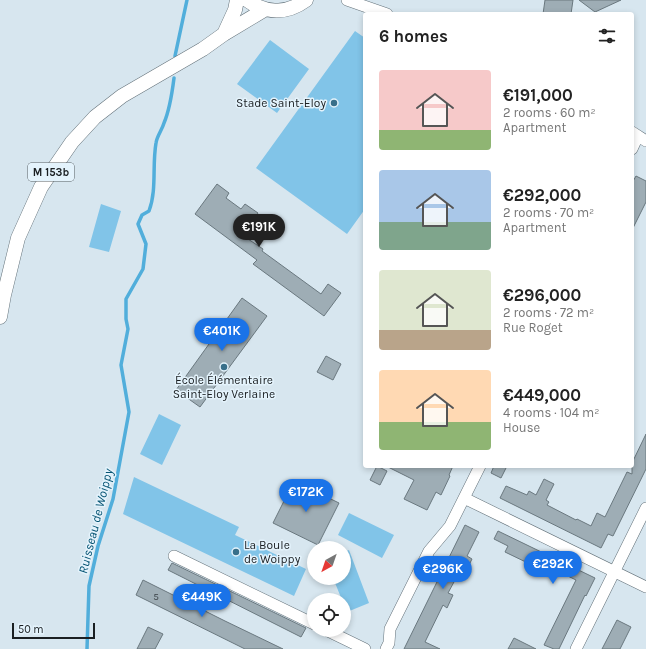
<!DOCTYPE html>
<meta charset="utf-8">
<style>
:root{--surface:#fff;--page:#f6f6f6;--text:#222;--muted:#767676;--accent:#1a73e8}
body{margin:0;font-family:Karla,sans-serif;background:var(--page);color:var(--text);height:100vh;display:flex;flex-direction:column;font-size:15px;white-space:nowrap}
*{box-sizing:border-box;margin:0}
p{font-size:13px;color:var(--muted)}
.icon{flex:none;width:22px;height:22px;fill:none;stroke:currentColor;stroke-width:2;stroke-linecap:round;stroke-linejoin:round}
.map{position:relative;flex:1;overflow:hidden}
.panel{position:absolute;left:363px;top:12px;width:271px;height:456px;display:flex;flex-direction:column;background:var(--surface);border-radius:4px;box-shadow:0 2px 6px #0003}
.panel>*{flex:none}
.needle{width:26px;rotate:220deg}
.fabs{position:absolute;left:307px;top:541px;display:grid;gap:8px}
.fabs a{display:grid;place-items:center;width:44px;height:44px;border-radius:50%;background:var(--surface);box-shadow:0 2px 6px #0003;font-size:20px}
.scale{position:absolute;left:12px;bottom:10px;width:83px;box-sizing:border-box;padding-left:4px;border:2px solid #1a1f22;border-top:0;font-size:11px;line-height:14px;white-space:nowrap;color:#1a1f22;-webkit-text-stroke:3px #e4f3fc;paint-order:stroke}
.price{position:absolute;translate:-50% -34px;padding:0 9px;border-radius:14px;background:var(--accent);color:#fff;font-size:13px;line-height:26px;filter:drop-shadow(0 1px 2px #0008)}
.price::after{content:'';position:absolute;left:50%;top:24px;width:12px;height:9px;margin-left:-6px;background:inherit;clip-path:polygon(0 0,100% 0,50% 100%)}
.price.selected{background:#222;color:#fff}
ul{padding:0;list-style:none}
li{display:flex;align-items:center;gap:12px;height:100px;padding:0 16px}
li span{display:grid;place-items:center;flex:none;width:112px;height:80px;border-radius:4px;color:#555}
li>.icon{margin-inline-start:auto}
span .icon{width:48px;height:48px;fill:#fffc;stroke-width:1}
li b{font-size:17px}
h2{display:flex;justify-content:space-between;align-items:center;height:48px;padding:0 16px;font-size:17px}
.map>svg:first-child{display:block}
</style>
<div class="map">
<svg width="646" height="649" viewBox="0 0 646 649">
<rect width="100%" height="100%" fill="#d7e6ef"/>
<!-- park -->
<path fill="#81c4e8" d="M355 31 365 38V209L347 234 256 168Z
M270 40 309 69 277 113 237 84Z
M101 204 121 211 109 252 89 247Z
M159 414 181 425 162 465 140 454Z
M134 477 239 527 235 535 306 569 294 596 123 514Z
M349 513 394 535 382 558 338 535Z
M349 550 369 603 347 612 344 605V600H342L333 578H344V552Z"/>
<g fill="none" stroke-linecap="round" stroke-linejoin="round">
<!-- stream -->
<path stroke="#51aedb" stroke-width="3.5" d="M175 56 187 0
M87 649 89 586 98 546 113 499 129 412 121 365 128 329 126 319V299L143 269 146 244 138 224 142 215 149 211C157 190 152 166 156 143 157 136 162 130 164 123 170 109 172 94 174 78"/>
</g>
<!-- building -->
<path fill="#9eadb5" stroke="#6a787f" d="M545 0H573L571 14H543Z
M579 0H621L595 12Z
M636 176 646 181V202L632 230V183Z
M217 184 229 193 226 198 241 209 245 204 258 213 248 227 252 231 251 232 253 236 248 239 263 249 262 251 321 294 328 284 341 293 324 316 253 264 257 260 195 214Z
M242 298 267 316 200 407 176 390Z
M326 356 341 364 333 380 317 372Z
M646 434V469L613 536 608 534 601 548 500 498 506 486 527 495 529 491 536 495 544 479 554 484 546 500 549 502 547 505 576 520 577 519 591 526 597 513 605 517 627 472 632 474V463Z
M377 466 387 471 380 485 370 480Z
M386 466H453L449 475 450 476 441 495 436 492 427 510 404 499 414 480Z
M494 466H507L501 478 491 473Z
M294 481 339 503 318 545 273 523Z
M465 525 479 532 467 556 472 559 466 571 461 569 448 593 453 595 447 608 443 605 425 642 440 649H404Z
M498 531 595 578 586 596 585 595 559 649H554L544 645 576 580 539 562 532 565 505 552 508 546 494 539Z
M172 563 306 628 301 637 168 570Z
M143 580 225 621 283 649H245L136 595Z
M617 620 631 627 620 649H602Z
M148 627 163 634 155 649H137Z
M514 638 536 649H508Z"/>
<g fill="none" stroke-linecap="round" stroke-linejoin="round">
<defs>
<path id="minor" d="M347 0 387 14
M632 132 646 141
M632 149 638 136
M464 498 646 587
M174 556 314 624
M326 630 365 649
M386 649 389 643 390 629 429 551 450 526 480 466
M576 649 646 508"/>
<path id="major" d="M247 0C266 14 287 14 306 0
M224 34 235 10 237 0
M0 317 4 295 18 238 41 187 72 142 95 117 122 96 203 49 224 34 264 10"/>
</defs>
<!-- minor casing -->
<use href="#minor" stroke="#64727a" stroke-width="12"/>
<!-- major casing -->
<use href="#major" stroke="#64727a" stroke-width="15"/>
<!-- minor -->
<use href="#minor" stroke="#fff" stroke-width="11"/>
<!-- major -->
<use href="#major" stroke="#fff" stroke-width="14"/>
</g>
<!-- markers -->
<g fill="#386f8a" stroke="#e4f3fc" stroke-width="1.5">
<circle cx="334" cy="103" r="4"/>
<circle cx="224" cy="367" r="4"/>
<circle cx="236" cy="552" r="4"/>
</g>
<g text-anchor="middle" stroke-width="3" stroke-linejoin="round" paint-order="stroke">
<!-- number labels -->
<g font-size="10" fill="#3b4247">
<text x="156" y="600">5</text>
</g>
<!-- shield labels -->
<rect fill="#e4f3fc" stroke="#575f63" stroke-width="1" x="28" y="163" width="46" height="18" rx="3"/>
<g font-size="11" font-weight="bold" fill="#1a1f22">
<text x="51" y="176">M 153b</text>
</g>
<!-- poi labels -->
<g font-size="12" fill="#1a1f22" stroke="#e4f3fc" text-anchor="end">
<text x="326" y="107">Stade Saint-Eloy</text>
<text x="224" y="384" text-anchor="middle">École Élémentaire<tspan x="224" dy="14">Saint-Eloy Verlaine</tspan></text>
<text x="244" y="549" text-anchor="start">La Boule<tspan x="244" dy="14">de Woippy</tspan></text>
</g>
<!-- water labels -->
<g font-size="13" font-style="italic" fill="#065473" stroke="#e4f3fc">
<text transform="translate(95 521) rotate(-76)" y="5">Ruisseau de Woippy</text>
</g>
</g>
</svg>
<div class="fabs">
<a><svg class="needle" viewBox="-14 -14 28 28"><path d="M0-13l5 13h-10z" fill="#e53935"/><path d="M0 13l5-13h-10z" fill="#767676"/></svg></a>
<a><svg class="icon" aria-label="locate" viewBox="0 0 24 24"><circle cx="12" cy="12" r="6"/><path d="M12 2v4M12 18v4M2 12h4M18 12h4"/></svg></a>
</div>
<div class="scale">50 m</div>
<b class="price selected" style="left:259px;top:248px">€191K</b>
<b class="price" style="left:222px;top:352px">€401K</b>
<b class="price" style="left:306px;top:513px">€172K</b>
<b class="price" style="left:553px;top:585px">€292K</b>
<b class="price" style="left:443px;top:590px">€296K</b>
<b class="price" style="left:202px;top:618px">€449K</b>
<section class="panel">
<h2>6 homes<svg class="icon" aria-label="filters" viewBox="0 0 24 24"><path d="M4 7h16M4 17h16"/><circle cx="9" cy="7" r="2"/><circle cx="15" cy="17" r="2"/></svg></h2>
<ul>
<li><span style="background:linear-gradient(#f6c9c9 75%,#8fb573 0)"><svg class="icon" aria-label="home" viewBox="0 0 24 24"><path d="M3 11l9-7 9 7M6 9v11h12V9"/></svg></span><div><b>€191,000</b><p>2 rooms · 60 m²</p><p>Apartment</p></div></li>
<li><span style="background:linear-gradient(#a9c7e8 65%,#7fa58c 0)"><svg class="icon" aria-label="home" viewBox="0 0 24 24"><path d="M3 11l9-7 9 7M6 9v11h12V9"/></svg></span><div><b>€292,000</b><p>2 rooms · 70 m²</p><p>Apartment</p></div></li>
<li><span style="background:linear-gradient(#dfe7d0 75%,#b9a48a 0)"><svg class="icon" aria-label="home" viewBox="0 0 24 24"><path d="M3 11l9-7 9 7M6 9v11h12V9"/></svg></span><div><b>€296,000</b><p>2 rooms · 72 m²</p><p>Rue Roget</p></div></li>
<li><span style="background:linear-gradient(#ffd9b3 65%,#8fb573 0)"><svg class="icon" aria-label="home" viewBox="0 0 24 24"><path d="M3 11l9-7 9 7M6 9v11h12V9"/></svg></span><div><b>€449,000</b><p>4 rooms · 104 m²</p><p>House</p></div></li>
</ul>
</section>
</div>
